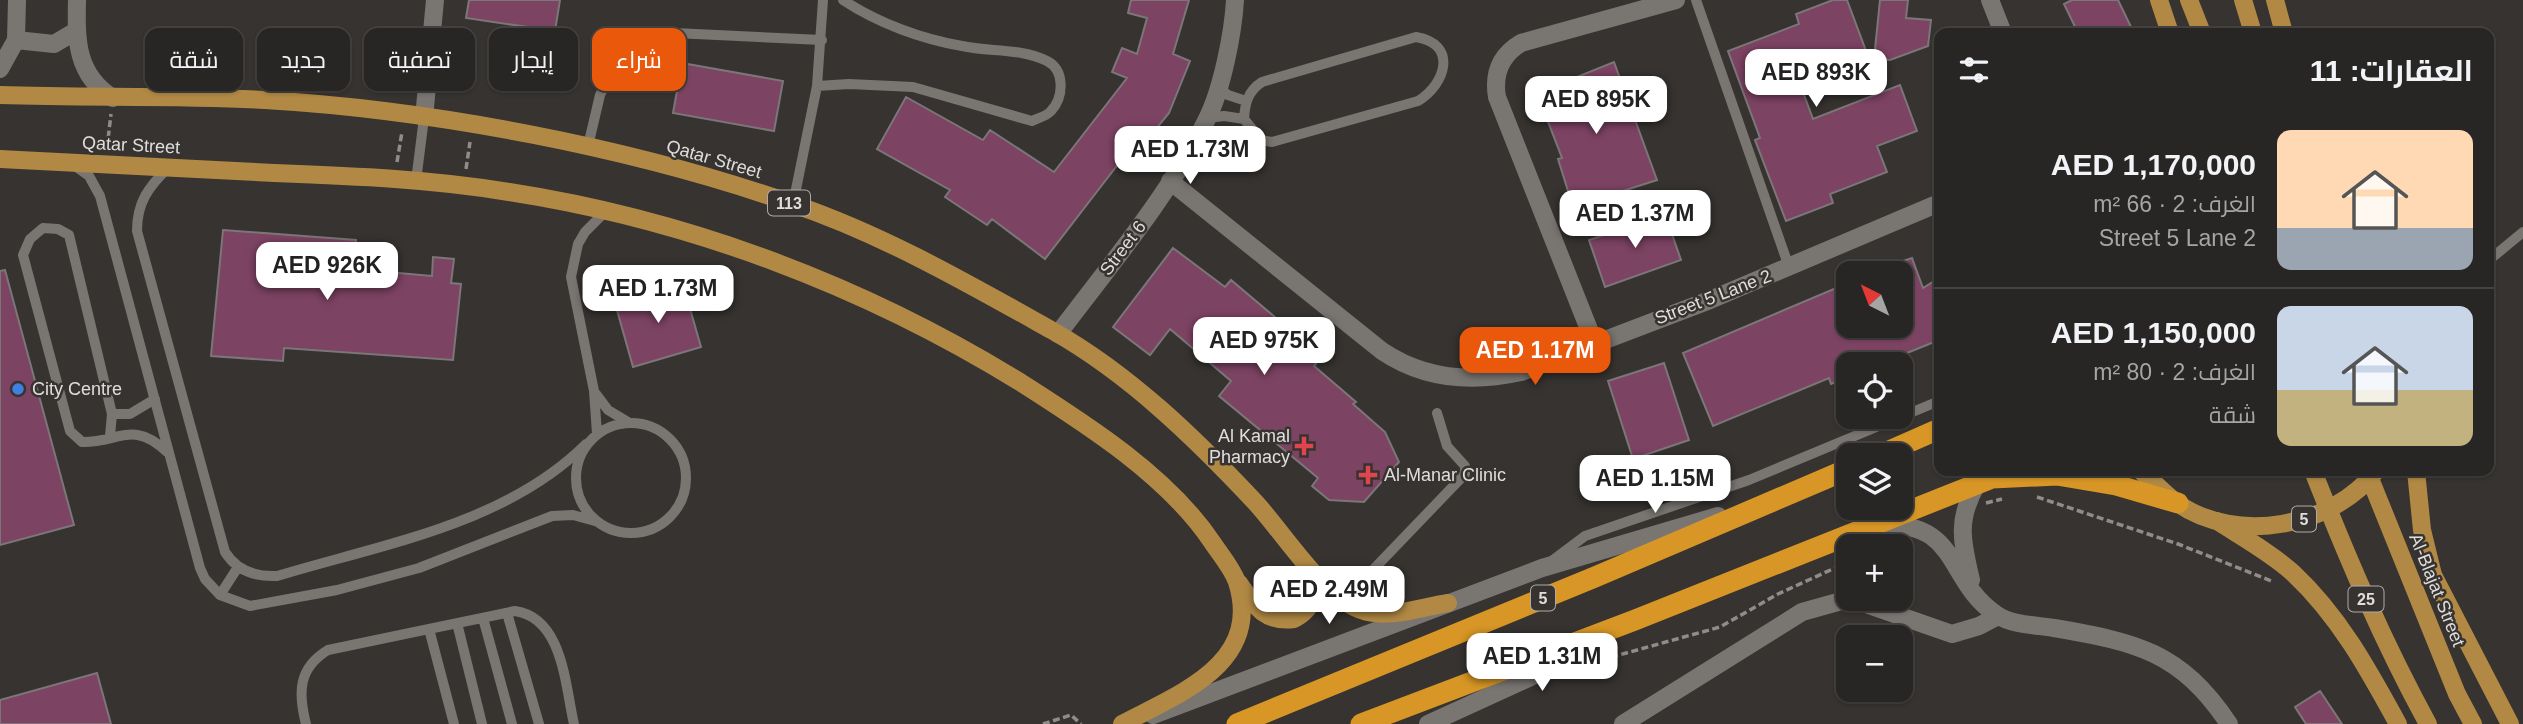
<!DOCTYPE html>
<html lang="ar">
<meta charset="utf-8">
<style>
:root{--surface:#282624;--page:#343231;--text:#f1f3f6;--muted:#a5a5a6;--line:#444341;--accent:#ea580c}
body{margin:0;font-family:Arial,Cairo,sans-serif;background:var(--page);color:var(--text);direction:rtl;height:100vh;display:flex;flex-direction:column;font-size:26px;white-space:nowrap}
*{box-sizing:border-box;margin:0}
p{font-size:23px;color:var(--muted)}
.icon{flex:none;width:38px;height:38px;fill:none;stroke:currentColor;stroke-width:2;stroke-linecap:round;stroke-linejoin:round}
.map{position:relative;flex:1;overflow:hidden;direction:ltr}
.drawer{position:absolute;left:1934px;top:28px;width:560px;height:448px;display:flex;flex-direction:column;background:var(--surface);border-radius:14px;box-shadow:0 2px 5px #0004,0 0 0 2px var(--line);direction:rtl}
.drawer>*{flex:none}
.hud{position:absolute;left:21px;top:28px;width:665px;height:63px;direction:rtl;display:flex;gap:14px}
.needle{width:46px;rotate:318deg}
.buttons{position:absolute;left:1836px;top:261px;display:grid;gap:14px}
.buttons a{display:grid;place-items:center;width:77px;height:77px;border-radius:14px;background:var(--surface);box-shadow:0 2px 5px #0004,0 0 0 2px var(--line);font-size:35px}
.price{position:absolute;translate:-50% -60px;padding:0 16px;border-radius:14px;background:#fff;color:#222;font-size:23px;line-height:46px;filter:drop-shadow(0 2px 4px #0008)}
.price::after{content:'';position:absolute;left:50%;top:42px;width:21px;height:16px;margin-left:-10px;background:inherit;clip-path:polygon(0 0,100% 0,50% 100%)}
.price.selected{background:var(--accent);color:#fff}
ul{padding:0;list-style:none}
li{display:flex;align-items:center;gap:21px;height:175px;padding:0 21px}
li+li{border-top:2px solid var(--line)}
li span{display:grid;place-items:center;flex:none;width:196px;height:140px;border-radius:14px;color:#555}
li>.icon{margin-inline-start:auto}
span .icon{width:84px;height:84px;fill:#fffc;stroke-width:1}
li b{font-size:30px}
h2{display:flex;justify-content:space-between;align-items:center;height:84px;padding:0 21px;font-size:30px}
.chip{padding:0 24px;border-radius:14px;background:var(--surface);box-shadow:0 2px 5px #0004,0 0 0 2px var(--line);font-size:24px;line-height:63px}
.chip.selected{background:var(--accent);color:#fff}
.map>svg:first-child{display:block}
</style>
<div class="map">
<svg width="2523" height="724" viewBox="0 0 2523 724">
<rect width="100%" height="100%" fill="#363330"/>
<!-- building -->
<path fill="#7d4363" stroke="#7b7678" stroke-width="2" d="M469 0H560L555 31 466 18Z
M1131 0H1189L1173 54 1190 61 1169 113 1125 167 1119 163 1045 259 992 219 987 225 945 197 950 190 877 149 906 97 983 140 990 130 1054 172 1127 78 1112 72 1122 48 1137 54 1147 18 1128 13Z
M1833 0H1847L1872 67 1803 92 1813 119 1900 85 1917 131 1877 146 1887 172 1830 194 1833 203 1786 221 1755 140 1760 138 1728 51 1799 24 1796 14Z
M1880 0H1908L1906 18 1931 20 1928 46 1890 60 1874 59Z
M2072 0H2118L2134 33H2078L2064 4Z
M1614 62 1657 180 1573 207 1558 159 1562 158 1537 93Z
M682 63 783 81 774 131 673 113Z
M1665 214 1681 260 1605 287 1589 240Z
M223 230 356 240 354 269 432 276 433 257 454 259 451 283 461 284 453 360 284 348 283 361 211 356Z
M1173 248 1225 287 1231 280 1276 318 1270 325 1316 364 1314 366 1356 402 1353 404 1385 432 1399 462 1364 502 1329 500 1312 486 1318 478 1219 396 1231 381 1170 329 1150 355 1113 327Z
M1912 258 1923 288 1939 278V340L1880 364H1848V377L1831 384 1829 378 1713 426 1683 353 1848 283V326H1900V262Z
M5 270 74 525 0 545V271Z
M683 284 701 347 633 367 615 303Z
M1664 363 1689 440 1633 459 1608 381Z
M97 673 111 724H0V700Z
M2320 691 2342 724H2306L2295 707Z"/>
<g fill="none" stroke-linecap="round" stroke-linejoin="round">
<!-- path -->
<path stroke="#8f8d8a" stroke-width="3.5" stroke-dasharray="7 3.5" stroke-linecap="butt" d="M107 148 111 114
M397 162 402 132
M466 169 470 142
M2037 497 2178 544 2274 582
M1986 503 2002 499
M1601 660 1720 627 1778 594 1848 562
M1043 724 1071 715 1081 724"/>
<!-- service -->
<path stroke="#797672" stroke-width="10" d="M1696 0 1789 267
M1416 37C1458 44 1446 84 1418 101L1272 142 1261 140 1244 119C1245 103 1248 91 1262 82Z
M817 86 849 84 913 87 1032 121C1038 118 1047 116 1051 111 1064 97 1065 70 1047 61 1022 48 989 52 962 46 921 39 878 23 843 0
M1219 88 1228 95 1246 101
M1208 118 1224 116 1244 119
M588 146 600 95 611 73 626 53 651 40 675 33 822 40
M75 166 89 176 100 196 200 568 205 579 220 595 250 606 337 590 419 568 552 516 573 515 595 521
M168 168C148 187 137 203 137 231L225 552C237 571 256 577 277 576 383 544 506 524 586 444
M416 181 424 118
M793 204 817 86 823 0
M2488 261 2523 232
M596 394 608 410 628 422
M112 414H130L155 399
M576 478a55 55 0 1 1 110 0a55 55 0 1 1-110 0Z
M597 434 594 391 571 277 578 244 585 232 605 212
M110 436 112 414 69 235 58 229 43 228 30 239 23 255 70 431 82 442C118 443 133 419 167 452
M1553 560 1585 536 1749 480 1939 401
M220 595 238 567
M1340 598 1368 575 1465 474V466L1447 446 1437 413
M507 613 539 724
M483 618 512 724
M457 623 482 724
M429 629 454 724
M306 724C298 693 298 668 328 650L515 611C563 618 565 685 574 724"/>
<!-- minor -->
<path stroke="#797672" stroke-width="18" d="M77 0C76 40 76 75 113 98
M1990 0 2003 33
M16 40 54 44 76 31
M0 69 16 40 17 0
M424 118 435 0
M1170 181 1382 351C1425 380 1472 383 1521 372L1710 300 1939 203
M1058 334C1110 265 1168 197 1207 119 1222 89 1233 34 1235 0
M1594 342 1497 97C1493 73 1501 55 1521 43L1676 0
M1623 724 1802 612 1845 600 1863 603 1952 634 1979 626 1998 616"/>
<!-- tertiary -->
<path stroke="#797672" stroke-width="18" d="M1877 525C1962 520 1944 580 1997 615 2012 625 2036 625 2054 628 2136 642 2180 651 2229 724
M1971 580C1962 542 1956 520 1977 484"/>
<!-- secondary -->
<path stroke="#797672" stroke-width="18" d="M1153 715 1542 568 1718 516
M1428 724 1548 669 1591 644"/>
<!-- primary -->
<path stroke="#b18944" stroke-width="18" d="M2159 0 2170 33
M2189 0 2202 33
M2243 0 2253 33
M2275 0 2284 33
M0 95C88 98 177 95 265 100 435 110 633 148 793 204 884 235 969 284 1053 331 1129 374 1195 438 1255 502 1283 532 1322 596 1361 610 1386 620 1422 607 1448 603
M0 159C91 164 183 168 274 173 353 176 431 179 509 192 690 220 864 286 1020 382 1086 424 1168 476 1212 542 1220 554 1232 568 1237 582 1263 664 1178 694 1122 724
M2141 471C2153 481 2165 494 2177 503 2237 545 2332 527 2376 471
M2313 471C2347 557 2383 642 2428 724
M2367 471 2457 694 2473 724
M2416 471 2422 530 2433 575 2510 724
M2217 521C2242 537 2271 553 2293 573 2339 616 2368 669 2398 724
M1239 583C1254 605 1264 623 1294 619 1319 606 1314 588 1304 566"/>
<!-- motorway -->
<path stroke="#d79625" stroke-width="21" d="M1880 455 1939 429
M1237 724 1595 577 1848 469
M1361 724 1635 620 1992 478 2057 475 2116 485 2178 503"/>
</g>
<!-- markers -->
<circle fill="#3f7fe0" stroke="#363330" stroke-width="2.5" cx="18" cy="389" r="7"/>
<g fill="#e0444e" stroke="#363330" stroke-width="2.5">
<path d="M1300.5 435.5h7v7h7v7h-7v7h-7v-7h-7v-7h7z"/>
<path d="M1364.5 464.5h7v7h7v7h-7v7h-7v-7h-7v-7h7z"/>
</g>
<g text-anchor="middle" stroke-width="5" stroke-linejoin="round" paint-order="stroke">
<!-- shield labels -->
<g fill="#363330" stroke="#adaba8" stroke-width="2">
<rect x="768" y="190.5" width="42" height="25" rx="5"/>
<rect x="2292" y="506.5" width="24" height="25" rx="5"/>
<rect x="1531" y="585.5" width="24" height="25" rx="5"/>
<rect x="2348.5" y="586.5" width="35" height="25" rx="5"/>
</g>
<g font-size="16" font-weight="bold" fill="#e0dedc">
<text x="789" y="209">113</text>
<text x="2304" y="525">5</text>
<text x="1543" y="604">5</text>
<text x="2366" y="605">25</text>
</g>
<!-- street labels -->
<g font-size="18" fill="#e0dedc" stroke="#363330">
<text transform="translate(131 145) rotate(3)" y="6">Qatar Street</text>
<text transform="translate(714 159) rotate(16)" y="6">Qatar Street</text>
<text transform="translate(1123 248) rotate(-53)" y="6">Street 6</text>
<text transform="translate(1713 297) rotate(-21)" y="6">Street 5 Lane 2</text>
<text transform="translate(2437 590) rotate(68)" y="6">Al-Blajat Street</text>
</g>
<!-- poi labels -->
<g font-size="18" fill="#e0dedc" stroke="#363330" text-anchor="start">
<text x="32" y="395">City Centre</text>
<text x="1290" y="442" text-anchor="end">Al Kamal<tspan x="1290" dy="21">Pharmacy</tspan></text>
<text x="1384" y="481">Al-Manar Clinic</text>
</g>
</g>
</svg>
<div class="buttons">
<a><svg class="needle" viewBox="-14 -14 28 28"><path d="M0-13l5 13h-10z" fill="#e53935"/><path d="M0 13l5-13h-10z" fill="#a5a5a6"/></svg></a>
<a><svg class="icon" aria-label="locate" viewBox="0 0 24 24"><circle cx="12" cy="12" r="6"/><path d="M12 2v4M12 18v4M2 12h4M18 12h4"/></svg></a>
<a><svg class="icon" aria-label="layers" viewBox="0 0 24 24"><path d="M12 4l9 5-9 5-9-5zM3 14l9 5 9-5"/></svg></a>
<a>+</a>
<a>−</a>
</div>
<b class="price" style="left:1816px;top:109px">AED 893K</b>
<b class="price" style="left:1596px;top:136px">AED 895K</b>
<b class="price" style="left:1190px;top:186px">AED 1.73M</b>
<b class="price" style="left:1635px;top:250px">AED 1.37M</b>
<b class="price" style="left:327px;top:302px">AED 926K</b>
<b class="price" style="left:658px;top:325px">AED 1.73M</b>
<b class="price" style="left:1264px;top:377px">AED 975K</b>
<b class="price selected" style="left:1535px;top:387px">AED 1.17M</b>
<b class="price" style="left:1655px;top:515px">AED 1.15M</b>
<b class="price" style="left:1329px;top:626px">AED 2.49M</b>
<b class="price" style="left:1542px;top:693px">AED 1.31M</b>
<div class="hud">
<a class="chip selected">شراء</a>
<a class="chip">إيجار</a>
<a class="chip">تصفية</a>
<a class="chip">جديد</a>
<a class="chip">شقة</a>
</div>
<section class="drawer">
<h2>العقارات: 11<svg class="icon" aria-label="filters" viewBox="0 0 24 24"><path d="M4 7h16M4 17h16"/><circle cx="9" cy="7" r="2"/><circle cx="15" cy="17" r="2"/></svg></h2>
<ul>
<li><span style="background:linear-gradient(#ffd9b3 70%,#9aa5b1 0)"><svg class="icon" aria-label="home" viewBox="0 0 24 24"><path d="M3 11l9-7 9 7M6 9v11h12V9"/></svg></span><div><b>AED 1,170,000</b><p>الغرف: 2 · 66 m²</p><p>Street 5 Lane 2</p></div></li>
<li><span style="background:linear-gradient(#c9d6e8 60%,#c2b280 0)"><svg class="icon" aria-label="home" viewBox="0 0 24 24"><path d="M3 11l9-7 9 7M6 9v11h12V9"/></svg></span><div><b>AED 1,150,000</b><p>الغرف: 2 · 80 m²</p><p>شقة</p></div></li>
</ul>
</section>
</div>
